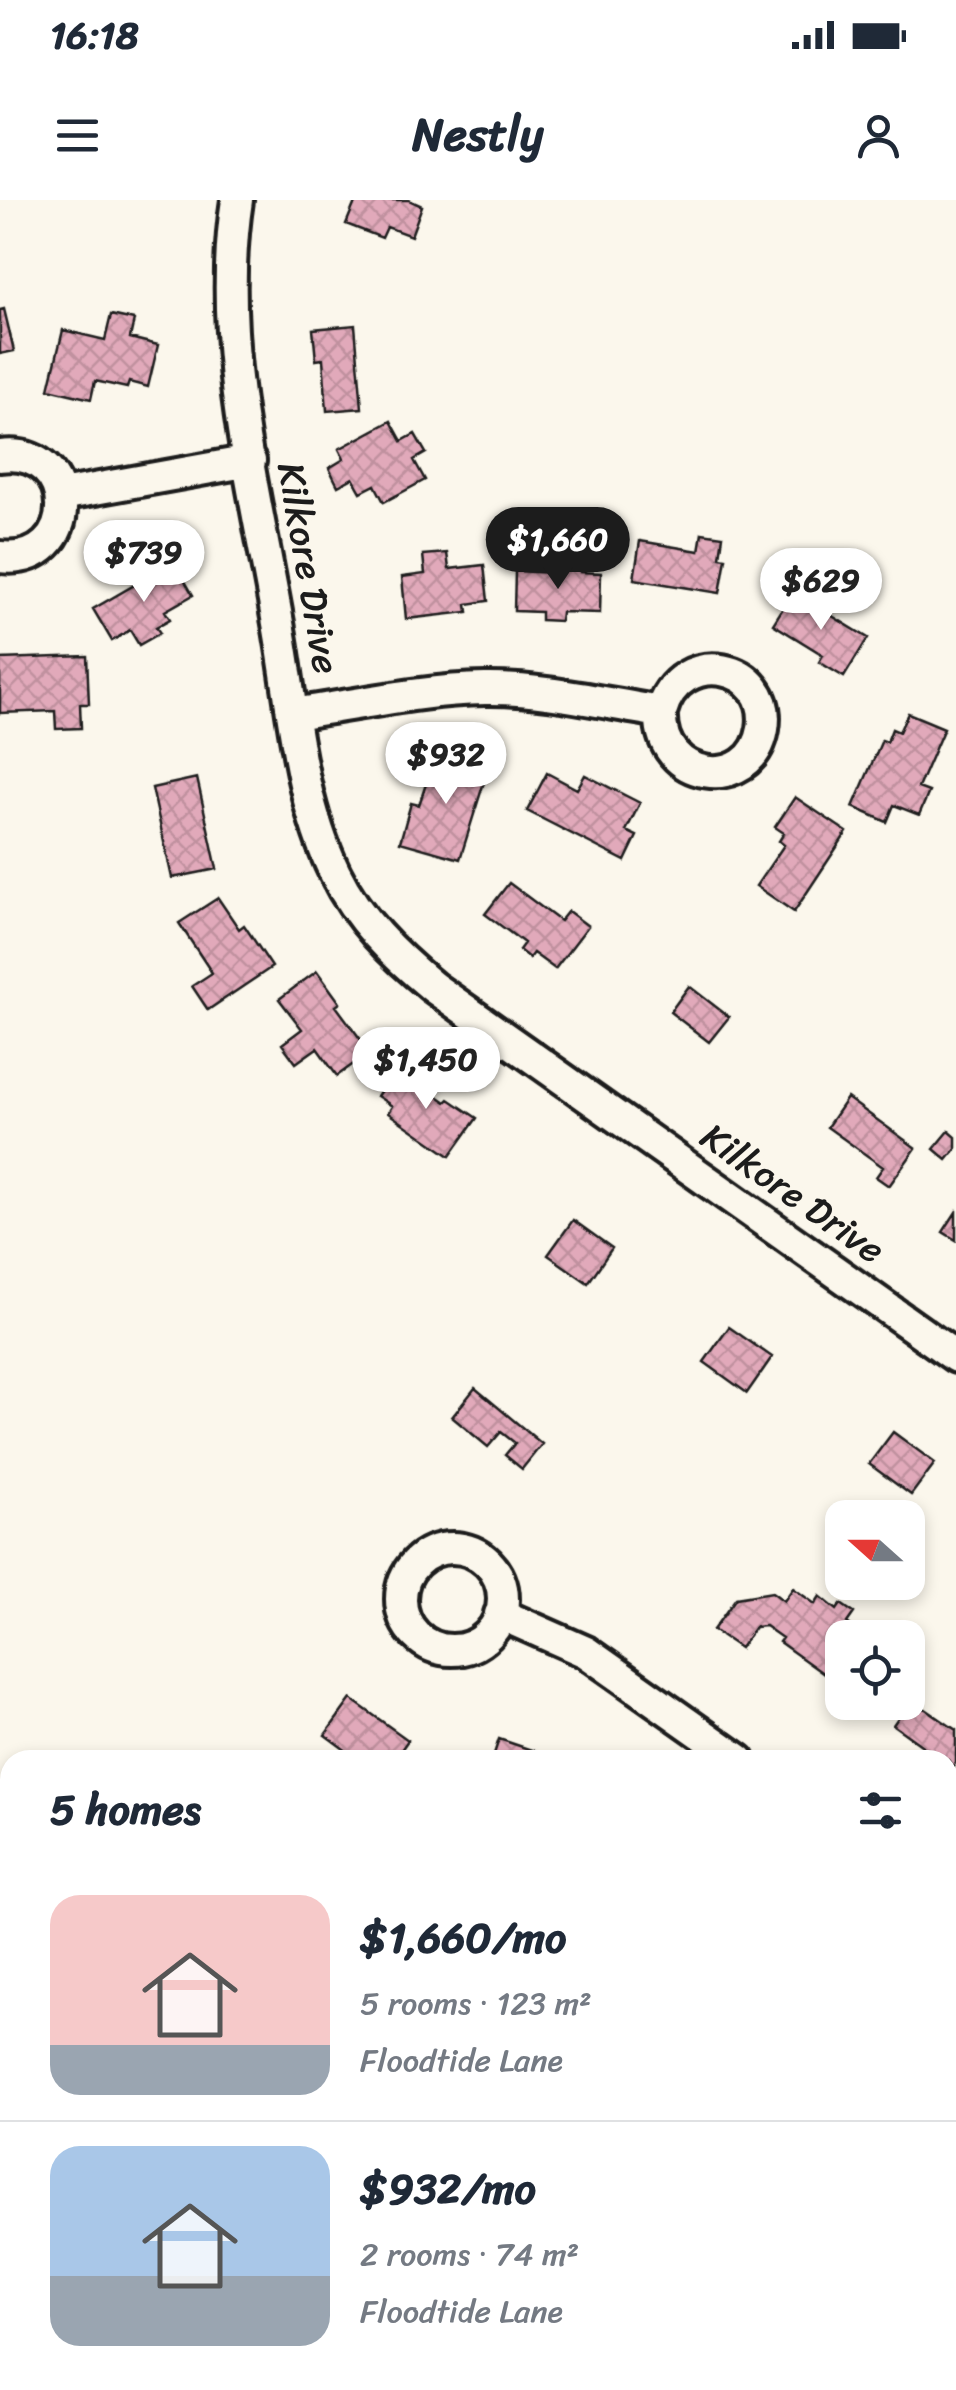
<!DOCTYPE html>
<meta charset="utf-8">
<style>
:root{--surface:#fff;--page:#f6f6f7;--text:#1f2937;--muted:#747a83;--line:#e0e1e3;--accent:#1c1c1c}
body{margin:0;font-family:Sriracha,sans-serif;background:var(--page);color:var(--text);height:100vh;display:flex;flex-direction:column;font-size:38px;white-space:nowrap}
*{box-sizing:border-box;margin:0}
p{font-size:32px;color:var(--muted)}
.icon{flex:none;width:55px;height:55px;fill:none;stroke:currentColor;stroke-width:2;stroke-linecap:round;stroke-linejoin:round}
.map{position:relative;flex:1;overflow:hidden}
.side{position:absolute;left:0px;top:1550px;width:958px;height:640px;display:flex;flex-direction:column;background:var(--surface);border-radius:30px 30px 0 0;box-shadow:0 5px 15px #0003}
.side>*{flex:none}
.needle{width:65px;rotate:291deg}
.buttons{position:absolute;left:825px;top:1300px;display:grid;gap:20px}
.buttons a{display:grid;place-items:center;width:100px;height:100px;border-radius:20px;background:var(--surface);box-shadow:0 5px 15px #0003;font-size:50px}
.price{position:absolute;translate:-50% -85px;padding:0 22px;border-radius:35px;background:#fff;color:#222;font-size:32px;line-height:65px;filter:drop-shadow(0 2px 5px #0008)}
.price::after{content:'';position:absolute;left:50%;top:60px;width:30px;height:22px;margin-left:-15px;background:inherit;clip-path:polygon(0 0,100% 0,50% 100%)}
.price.on{background:var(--accent);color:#fff}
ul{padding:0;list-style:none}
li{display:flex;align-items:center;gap:30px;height:250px;padding:0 50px}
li+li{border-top:2px solid var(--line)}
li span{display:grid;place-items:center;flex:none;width:280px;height:200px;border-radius:30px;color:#555}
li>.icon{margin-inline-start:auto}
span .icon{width:120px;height:120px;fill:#fffc;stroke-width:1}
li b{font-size:42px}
h2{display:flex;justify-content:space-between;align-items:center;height:120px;padding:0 50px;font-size:42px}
.status{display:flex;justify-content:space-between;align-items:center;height:70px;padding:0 50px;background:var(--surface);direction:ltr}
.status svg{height:28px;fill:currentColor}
header{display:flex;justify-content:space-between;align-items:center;height:130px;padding:0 50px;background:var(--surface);font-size:45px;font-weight:700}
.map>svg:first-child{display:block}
</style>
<div class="status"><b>16:18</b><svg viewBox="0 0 49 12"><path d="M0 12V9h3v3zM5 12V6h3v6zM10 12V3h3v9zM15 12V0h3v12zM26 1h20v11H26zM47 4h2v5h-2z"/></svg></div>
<header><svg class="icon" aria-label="menu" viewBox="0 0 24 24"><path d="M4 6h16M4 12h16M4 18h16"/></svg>Nestly<svg class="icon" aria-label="person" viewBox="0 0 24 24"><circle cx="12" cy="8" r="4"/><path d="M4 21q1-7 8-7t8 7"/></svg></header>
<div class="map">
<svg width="956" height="2190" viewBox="0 0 956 2190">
<defs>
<pattern id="building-cross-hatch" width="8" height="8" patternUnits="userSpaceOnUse" patternTransform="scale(2.5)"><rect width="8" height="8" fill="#e1a9ba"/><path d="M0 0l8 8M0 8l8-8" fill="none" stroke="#c0919f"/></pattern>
</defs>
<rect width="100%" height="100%" fill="#fbf7ec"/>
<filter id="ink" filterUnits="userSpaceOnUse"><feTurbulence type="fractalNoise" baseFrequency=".01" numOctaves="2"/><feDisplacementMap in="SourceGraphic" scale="20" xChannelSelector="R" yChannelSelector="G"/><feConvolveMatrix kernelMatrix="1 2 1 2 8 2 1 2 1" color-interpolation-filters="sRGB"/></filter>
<g filter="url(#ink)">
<!-- building -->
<path fill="url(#building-cross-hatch)" stroke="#1c1c1c" stroke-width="2.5" d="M356 0H409L422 6 411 36 387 27 382 38 346 24Z
M4 109 14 151 0 154V110Z
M111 115 134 120 130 138 158 145 148 187 129 182 127 188 95 181 91 199 49 189 63 130 105 140Z
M355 125 362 208 327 211 323 159 316 160 313 129Z
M391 221 402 241 415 234 426 253 414 260 425 280 384 302 375 285 361 292 353 278 338 286 329 268 344 259 339 249Z
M702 333 723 336 720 357 726 358 720 393 634 379 640 341 699 351Z
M447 353 449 369 484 365 488 401 467 404 468 412 406 419 402 377 425 374 423 355Z
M174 362 193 395 165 411 170 419 156 427 160 433 139 445 130 430 112 441 93 409Z
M554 362 580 363V372L601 373 600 413 561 412 560 421 541 420V412L514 411 515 371 554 373Z
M793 392 868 438 844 477 819 462 823 455 773 424Z
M87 456 89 504H80L81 528 56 529 55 511 0 513V459Z
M908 513 944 528 918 588 929 592 919 615 894 605 887 622 853 607 882 540 887 542 892 529 899 532Z
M447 553 489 566 460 659 400 642 411 603 419 605 431 569 440 572Z
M547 573 577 589 585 575 640 603 626 631 637 636 625 661 527 611Z
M197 578 217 669 172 678 152 588Z
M795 597 847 632 794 712 756 686 784 645 779 641 784 633 775 627Z
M509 683 560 721 568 711 588 726 555 769 533 753 529 758 519 750 524 743 485 714Z
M218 698 239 729 244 725 272 767 208 810 192 786 212 773 179 723Z
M317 771 340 803 336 806 370 852 337 876 317 848 296 863 282 844 302 829 279 799Z
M689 786 729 817 709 842 670 812Z
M397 868 446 902 449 899 477 918 450 956 388 913 392 906 377 896Z
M847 898 916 948 889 986 876 977 883 967 827 927Z
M949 931 956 937V949L947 960 934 949Z
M956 1012V1040L943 1032Z
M573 1020 612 1048 588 1083 548 1055Z
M729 1127 772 1157 747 1193 704 1162Z
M475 1188 542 1244 522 1269 505 1255 515 1243 501 1232 488 1247 452 1217Z
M893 1232 935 1263 911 1295 869 1264Z
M793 1388 815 1404 820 1396 837 1410 841 1404 854 1413 847 1423 865 1436 842 1438V1463L835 1458 824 1474 779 1442 782 1438 765 1426 755 1427 740 1448 713 1430 736 1398 772 1392 784 1401Z
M351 1499 408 1540 394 1560H359L325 1535Z
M911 1499 956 1530V1562L953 1567 948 1560H942L893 1525Z
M499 1539 561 1560H492Z
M956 1885V1940L948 1934V1897Z
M10 2059V2090L5 2096 10 2105 0 2117V2070Z
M138 2180H186L181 2190H144L147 2185Z
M548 2180H564L571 2185 578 2180 592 2190H541Z"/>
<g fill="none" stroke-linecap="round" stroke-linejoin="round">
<defs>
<path id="minor" d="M237 0C215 143 255 289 279 429 293 509 299 599 335 673 358 720 393 754 433 787L956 1157
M0 256C81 245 82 367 0 357
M61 295 250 261
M293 514C357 505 421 490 485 489 543 488 603 503 661 512 679 444 774 463 763 529 752 595 657 582 661 512
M401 1399a51 51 0 1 1 102 0a51 51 0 1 1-102 0Z
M500 1414 586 1452 739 1560
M0 1662 10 1672
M948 1713 956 1719
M948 1762 956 1750
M746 2180 761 2190"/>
</defs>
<!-- minor casing -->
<use href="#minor" stroke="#1c1c1c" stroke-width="38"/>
<!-- minor -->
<use href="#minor" stroke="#fbf7ec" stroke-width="30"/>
</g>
</g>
<g text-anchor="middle" stroke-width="10" stroke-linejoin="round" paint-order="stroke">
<!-- street labels -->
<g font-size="38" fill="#1c1c1c" stroke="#fbf7ec">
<text transform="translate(309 368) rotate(80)" y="13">Kilkore Drive</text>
<text transform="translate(793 993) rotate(35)" y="13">Kilkore Drive</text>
</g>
</g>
</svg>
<div class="buttons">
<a><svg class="needle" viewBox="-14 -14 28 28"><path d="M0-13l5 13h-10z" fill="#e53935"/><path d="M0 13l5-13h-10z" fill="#747a83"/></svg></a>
<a><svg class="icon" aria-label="locate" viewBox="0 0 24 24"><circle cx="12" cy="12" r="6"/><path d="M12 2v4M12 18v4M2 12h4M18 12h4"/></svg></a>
</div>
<b class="price on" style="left:558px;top:392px">$1,660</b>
<b class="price" style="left:144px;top:405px">$739</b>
<b class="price" style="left:821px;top:433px">$629</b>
<b class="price" style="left:446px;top:607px">$932</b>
<b class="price" style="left:426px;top:912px">$1,450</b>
<section class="side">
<h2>5 homes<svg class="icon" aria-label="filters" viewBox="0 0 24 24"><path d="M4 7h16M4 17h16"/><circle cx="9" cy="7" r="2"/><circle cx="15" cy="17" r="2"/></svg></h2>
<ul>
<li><span style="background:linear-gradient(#f6c9c9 75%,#9aa5b1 0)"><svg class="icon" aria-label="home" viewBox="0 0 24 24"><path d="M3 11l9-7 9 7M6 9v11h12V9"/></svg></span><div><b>$1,660/mo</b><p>5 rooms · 123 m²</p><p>Floodtide Lane</p></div></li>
<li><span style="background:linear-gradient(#a9c7e8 65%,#9aa5b1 0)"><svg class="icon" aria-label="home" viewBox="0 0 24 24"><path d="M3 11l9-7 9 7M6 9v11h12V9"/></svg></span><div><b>$932/mo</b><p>2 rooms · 74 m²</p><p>Floodtide Lane</p></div></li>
</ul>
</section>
</div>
